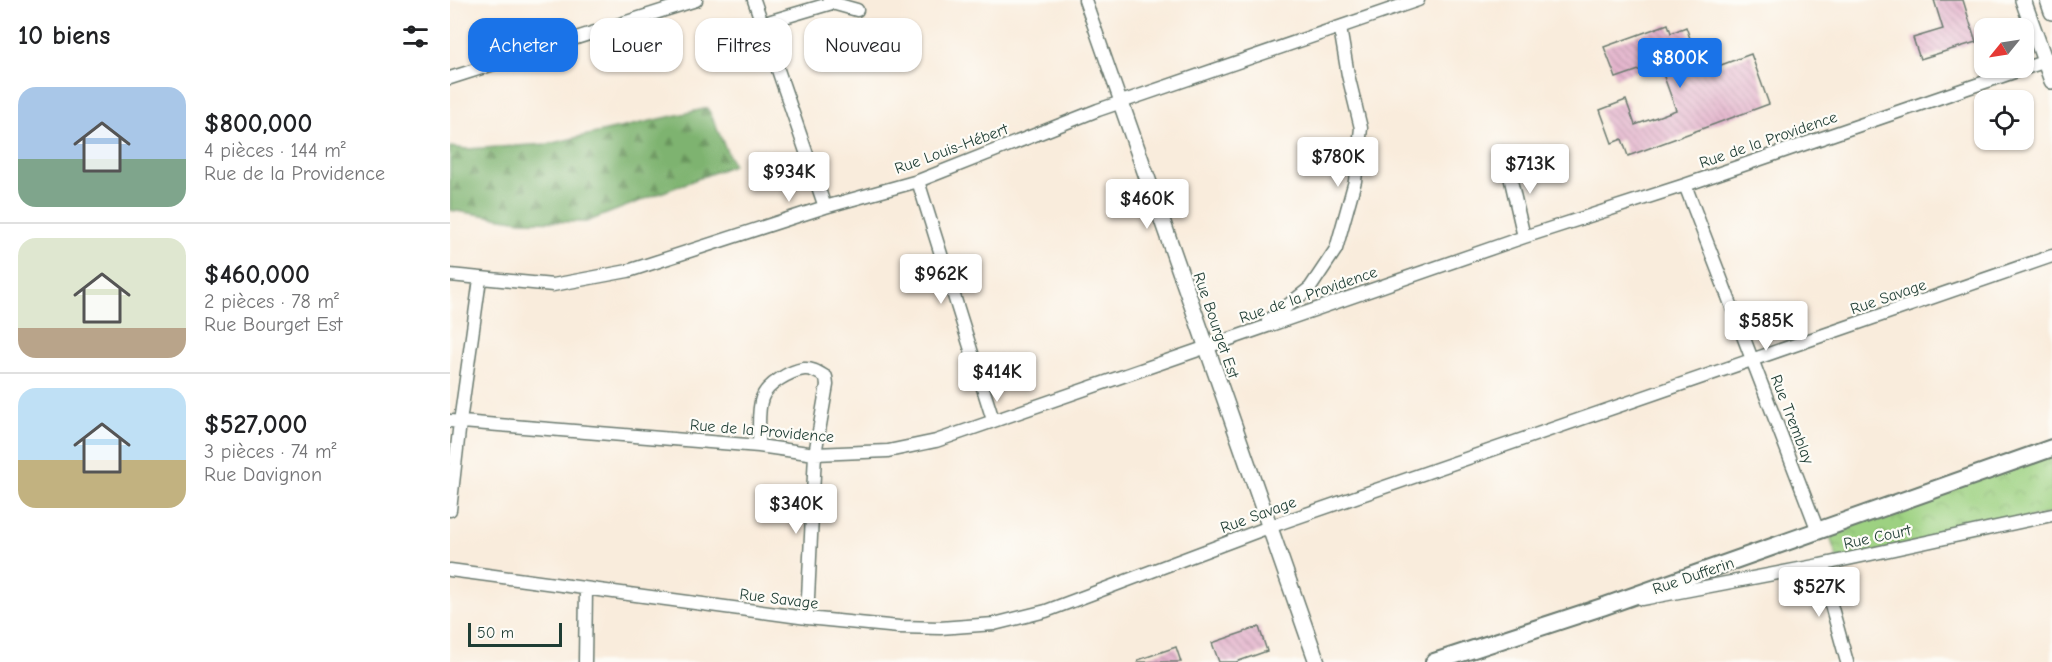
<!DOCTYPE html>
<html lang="fr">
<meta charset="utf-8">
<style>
:root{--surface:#fff;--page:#f2f2f2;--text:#202124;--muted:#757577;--line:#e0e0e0;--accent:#1a73e8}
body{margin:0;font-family:"Comic Neue",sans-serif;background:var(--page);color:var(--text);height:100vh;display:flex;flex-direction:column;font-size:22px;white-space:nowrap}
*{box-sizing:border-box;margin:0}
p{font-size:20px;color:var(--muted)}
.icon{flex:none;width:33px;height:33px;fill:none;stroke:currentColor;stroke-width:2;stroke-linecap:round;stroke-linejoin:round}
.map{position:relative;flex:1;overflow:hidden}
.details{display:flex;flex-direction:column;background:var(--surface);width:450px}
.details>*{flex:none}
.top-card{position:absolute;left:18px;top:18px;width:570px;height:54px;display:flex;gap:12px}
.needle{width:39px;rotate:240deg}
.tools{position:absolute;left:1524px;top:18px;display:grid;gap:12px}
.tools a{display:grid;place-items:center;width:60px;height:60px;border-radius:12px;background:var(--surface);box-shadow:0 2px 4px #0004;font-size:30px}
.scale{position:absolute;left:18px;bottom:15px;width:94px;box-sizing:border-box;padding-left:6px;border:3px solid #1f3d34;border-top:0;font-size:16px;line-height:21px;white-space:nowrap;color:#1f3d34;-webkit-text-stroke:4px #fdfcf7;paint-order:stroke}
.price{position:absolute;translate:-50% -51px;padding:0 14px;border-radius:6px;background:#fff;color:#222;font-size:20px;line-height:39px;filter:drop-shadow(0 2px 3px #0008)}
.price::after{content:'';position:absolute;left:50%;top:36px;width:18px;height:14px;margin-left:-9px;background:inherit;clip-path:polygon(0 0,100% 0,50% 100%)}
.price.active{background:var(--accent);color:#fff}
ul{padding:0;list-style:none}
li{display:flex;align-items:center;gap:18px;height:150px;padding:0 18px}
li+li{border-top:2px solid var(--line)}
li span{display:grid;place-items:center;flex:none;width:168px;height:120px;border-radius:18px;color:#555}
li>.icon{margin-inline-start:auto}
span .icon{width:72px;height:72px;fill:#fffc;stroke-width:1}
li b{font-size:26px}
h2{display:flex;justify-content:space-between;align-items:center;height:72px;padding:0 18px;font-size:26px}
.tag{padding:0 21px;border-radius:18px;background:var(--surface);box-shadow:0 2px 4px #0004;font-size:21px;line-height:54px}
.tag.active{background:var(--accent);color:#fff}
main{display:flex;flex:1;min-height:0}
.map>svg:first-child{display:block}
</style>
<main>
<section class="details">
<h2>10 biens<svg class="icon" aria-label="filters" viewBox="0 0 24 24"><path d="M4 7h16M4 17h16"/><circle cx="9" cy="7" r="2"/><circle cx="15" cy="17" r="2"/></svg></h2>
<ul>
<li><span style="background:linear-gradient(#a9c7e8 60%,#7fa58c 0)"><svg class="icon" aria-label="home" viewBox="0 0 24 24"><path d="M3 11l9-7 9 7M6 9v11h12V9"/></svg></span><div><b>$800,000</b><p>4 pièces · 144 m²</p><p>Rue de la Providence</p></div></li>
<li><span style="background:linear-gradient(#dfe7d0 75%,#b9a48a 0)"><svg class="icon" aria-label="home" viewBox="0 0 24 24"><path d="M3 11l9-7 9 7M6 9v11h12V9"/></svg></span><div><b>$460,000</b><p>2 pièces · 78 m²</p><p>Rue Bourget Est</p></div></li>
<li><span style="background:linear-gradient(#bfe0f5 60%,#c2b280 0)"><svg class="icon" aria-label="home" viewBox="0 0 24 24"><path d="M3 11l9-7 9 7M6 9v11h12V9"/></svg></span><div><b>$527,000</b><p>3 pièces · 74 m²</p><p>Rue Davignon</p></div></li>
</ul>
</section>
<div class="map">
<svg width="1602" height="662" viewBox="0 0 1602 662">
<defs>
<pattern id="forest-firs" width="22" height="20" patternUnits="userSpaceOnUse" patternTransform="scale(1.5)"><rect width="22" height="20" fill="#7eb36f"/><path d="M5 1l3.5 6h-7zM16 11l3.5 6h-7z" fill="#67935c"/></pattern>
<pattern id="park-crowns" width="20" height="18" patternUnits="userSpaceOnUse" patternTransform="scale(1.5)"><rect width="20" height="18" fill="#9dd181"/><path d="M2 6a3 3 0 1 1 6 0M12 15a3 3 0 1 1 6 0" fill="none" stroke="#87b470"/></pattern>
<pattern id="building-back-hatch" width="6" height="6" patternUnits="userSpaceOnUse" patternTransform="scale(1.5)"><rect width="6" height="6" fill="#e3b0ca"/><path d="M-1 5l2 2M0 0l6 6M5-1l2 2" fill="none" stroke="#b790a5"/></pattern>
</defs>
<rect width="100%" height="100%" fill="#fdfcf7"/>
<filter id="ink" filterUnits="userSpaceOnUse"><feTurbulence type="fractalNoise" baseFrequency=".0167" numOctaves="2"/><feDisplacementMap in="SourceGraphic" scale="12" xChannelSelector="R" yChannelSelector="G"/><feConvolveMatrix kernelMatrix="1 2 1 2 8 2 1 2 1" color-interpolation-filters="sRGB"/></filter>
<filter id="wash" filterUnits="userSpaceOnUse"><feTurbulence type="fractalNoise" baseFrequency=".008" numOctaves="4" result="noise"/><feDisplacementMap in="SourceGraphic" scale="24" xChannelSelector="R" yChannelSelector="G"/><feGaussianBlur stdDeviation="1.35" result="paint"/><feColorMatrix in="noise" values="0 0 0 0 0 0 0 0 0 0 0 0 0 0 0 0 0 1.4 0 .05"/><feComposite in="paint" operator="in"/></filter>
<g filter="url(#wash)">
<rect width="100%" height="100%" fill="#f9ecdc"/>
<!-- forest -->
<path fill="url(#forest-firs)" stroke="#4e7852" stroke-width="1.5" d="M258 108 283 165 136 222 71 221 0 210V147L17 149 98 144Z"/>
<!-- park -->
<path fill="url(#park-crowns)" stroke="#5e875a" stroke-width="1.5" d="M1602 450V513L1388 561 1377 527Z"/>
<g id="blocks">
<!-- building -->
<path fill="url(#building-back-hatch)" d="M1484 0H1513L1526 42 1470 59 1463 38 1493 29Z
M1218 24 1221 33 1236 27 1252 72 1301 54 1319 104 1178 156 1172 139 1162 143 1150 110 1176 100 1185 125 1226 110 1209 63 1166 78 1154 47Z
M809 627 817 651 786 662H769L762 643Z
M726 647 731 662H688V660Z"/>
</g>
</g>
<g filter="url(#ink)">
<use href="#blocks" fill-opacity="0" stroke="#6b7a6f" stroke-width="1.5"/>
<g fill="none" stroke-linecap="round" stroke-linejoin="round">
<defs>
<path id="minor" d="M304 0 375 207
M635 0 671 103
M311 24 382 3 407 10
M0 78 246 0
M1056 159 1074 237
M468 181 543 420
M1235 185 1368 531
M0 275 103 285 178 271 375 207 468 181 648 110 968 0
M818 321 860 288 886 249 905 181 911 128 898 75 890 28
M0 421 309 446 365 454 438 451 486 441 1074 237 1235 185 1602 59
M309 446C310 431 307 412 312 398 317 384 340 371 354 369 362 368 369 373 376 377L377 385 365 454 357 618
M0 510 10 422 30 279
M1370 565 1397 662
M0 570 357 618 449 627 490 628 544 624 596 611 819 527 1602 256
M1192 599 1370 565 1602 515
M135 662 136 589"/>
<path id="tertiary" d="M1573 0 1602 81
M1598 0 1602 12
M671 103 867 662"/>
<path id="secondary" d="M984 662 1152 607 1602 448"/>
</defs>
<!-- minor casing -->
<use href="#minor" stroke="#6b7a6f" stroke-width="15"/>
<!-- tertiary casing -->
<use href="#tertiary" stroke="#6b7a6f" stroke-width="18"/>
<!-- secondary casing -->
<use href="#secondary" stroke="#6b7a6f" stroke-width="20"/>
<!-- minor -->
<use href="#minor" stroke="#fff" stroke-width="12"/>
<!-- tertiary -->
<use href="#tertiary" stroke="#fff" stroke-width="15"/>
<!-- secondary -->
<use href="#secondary" stroke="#fff" stroke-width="16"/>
</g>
</g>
<g text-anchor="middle" stroke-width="4.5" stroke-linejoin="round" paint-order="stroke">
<!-- street labels -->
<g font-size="16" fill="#1f3d34" stroke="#fdfcf7">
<text transform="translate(1318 139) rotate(-19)" y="6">Rue de la Providence</text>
<text transform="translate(501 148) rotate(-20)" y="6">Rue Louis-Hébert</text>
<text transform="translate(858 294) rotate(-19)" y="6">Rue de la Providence</text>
<text transform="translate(1438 296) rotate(-19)" y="6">Rue Savage</text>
<text transform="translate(767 325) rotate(71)" y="6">Rue Bourget Est</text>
<text transform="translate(1343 419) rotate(69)" y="6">Rue Tremblay</text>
<text transform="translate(312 430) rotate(5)" y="6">Rue de la Providence</text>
<text transform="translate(808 514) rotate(-20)" y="6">Rue Savage</text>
<text transform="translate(1427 536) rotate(-12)" y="6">Rue Court</text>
<text transform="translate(1243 575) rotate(-19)" y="6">Rue Dufferin</text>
<text transform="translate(329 598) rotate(7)" y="6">Rue Savage</text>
</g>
</g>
</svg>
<div class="tools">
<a><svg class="needle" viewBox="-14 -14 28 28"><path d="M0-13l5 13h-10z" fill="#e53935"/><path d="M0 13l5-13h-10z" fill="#757577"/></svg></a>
<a><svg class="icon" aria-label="locate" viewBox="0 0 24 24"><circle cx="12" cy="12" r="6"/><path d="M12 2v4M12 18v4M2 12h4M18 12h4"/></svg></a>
</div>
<div class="scale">50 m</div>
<b class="price active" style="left:1230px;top:89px">$800K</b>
<b class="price" style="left:888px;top:188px">$780K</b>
<b class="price" style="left:1080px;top:195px">$713K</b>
<b class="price" style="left:339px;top:203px">$934K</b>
<b class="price" style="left:697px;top:230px">$460K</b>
<b class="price" style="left:491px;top:305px">$962K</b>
<b class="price" style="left:1316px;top:352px">$585K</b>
<b class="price" style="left:547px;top:403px">$414K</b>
<b class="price" style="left:346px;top:535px">$340K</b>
<b class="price" style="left:1369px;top:618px">$527K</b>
<div class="top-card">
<a class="tag active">Acheter</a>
<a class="tag">Louer</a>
<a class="tag">Filtres</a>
<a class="tag">Nouveau</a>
</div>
</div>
</main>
